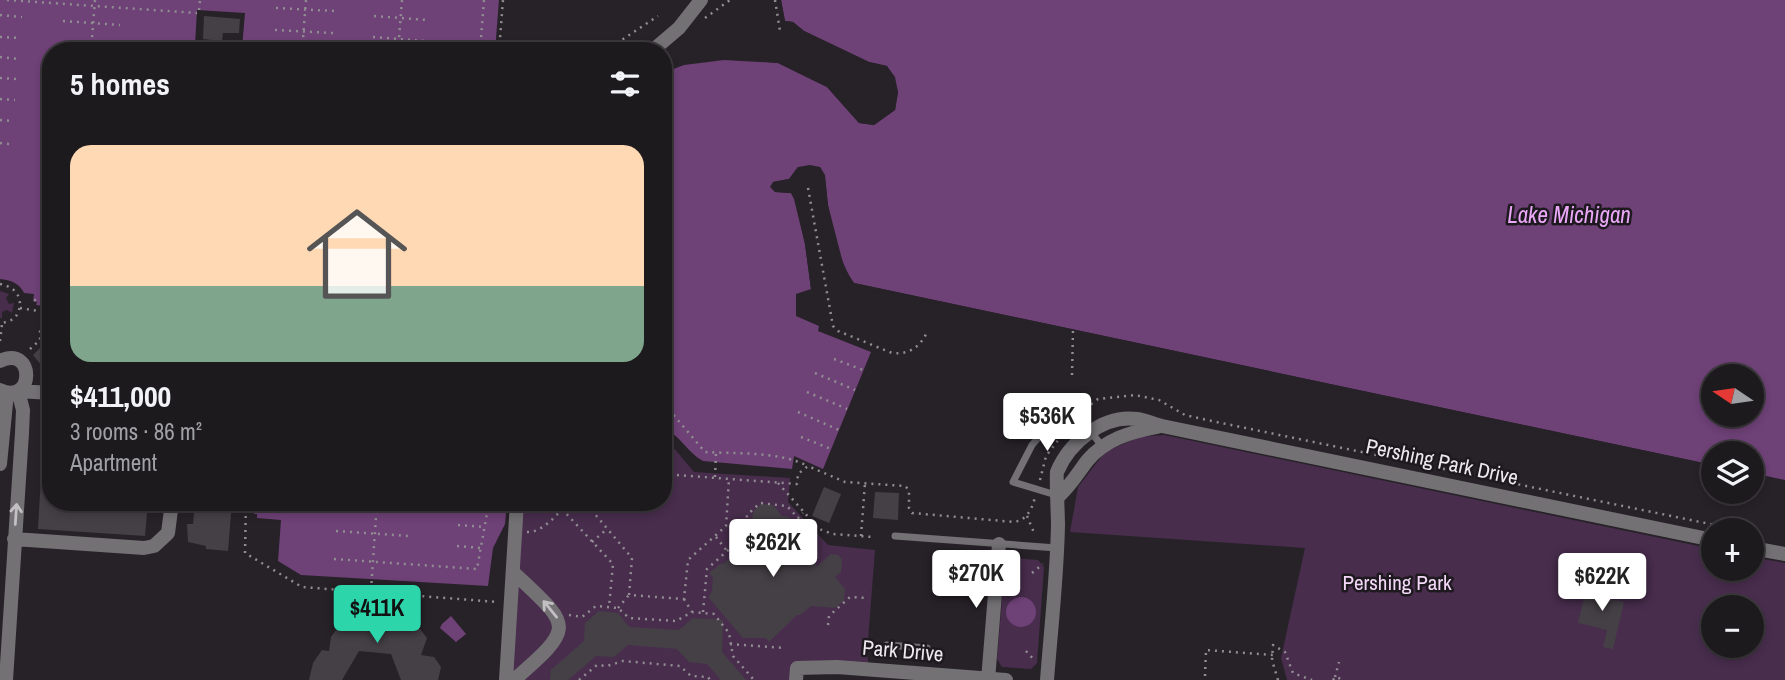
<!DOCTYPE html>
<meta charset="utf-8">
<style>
:root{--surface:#1d1a1e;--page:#252327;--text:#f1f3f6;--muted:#a0a1a4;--line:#3b383c;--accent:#2dd5ab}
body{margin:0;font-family:"Archivo Narrow",sans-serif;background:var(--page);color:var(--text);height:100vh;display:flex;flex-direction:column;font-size:26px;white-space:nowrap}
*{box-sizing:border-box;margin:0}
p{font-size:23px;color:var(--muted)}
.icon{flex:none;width:38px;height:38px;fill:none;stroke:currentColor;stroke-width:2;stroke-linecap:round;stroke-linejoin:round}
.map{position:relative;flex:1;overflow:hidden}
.drawer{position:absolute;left:42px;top:42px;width:630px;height:469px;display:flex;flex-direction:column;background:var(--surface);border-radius:28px;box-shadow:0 4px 10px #0003,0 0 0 2px var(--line)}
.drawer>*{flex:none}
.needle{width:46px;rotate:283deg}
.controls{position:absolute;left:1701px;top:364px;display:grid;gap:14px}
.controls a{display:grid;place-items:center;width:63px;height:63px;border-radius:50%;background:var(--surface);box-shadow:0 4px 10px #0003,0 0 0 2px var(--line);font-size:35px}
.price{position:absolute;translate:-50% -60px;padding:0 16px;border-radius:7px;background:#fff;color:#222;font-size:23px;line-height:46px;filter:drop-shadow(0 2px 4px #0008)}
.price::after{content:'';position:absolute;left:50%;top:42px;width:21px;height:16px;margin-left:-10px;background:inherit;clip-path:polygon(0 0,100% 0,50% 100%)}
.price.on{background:var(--accent);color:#111}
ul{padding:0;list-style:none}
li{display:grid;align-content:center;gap:14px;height:371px;padding:0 28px}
li span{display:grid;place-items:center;height:217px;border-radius:21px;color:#555}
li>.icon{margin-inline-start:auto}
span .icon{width:126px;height:126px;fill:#fffc;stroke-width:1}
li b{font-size:30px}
h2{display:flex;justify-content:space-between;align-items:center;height:84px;padding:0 28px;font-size:30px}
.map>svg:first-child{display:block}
</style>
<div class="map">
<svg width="1785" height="680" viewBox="0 0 1785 680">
<rect width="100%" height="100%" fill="#272228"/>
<!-- green -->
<path fill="#482d4d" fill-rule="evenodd" d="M0 291 9 294 6 298 9 304 14 303 12 313 7 310 2 312V318H0Z
M1164 435 1713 549V569H1752V557L1785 563V680H1287L1281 658 1305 548 1070 532 1078 487 1105 452 1139 437ZM1713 607H1752V646H1713Z
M667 440 694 472 790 478 788 502 828 545 875 550 867 653 869 669 797 668 796 680H506L518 502H663V443Z
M1011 558 1038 560 1044 567 1037 663 1031 669 1002 667 997 659 1005 564Z"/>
<!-- water -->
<path fill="#6e4177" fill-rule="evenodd" d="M0 0H499L495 51H51V307L36 305 37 302 33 301 34 294 24 293C19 283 11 280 0 279Z
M781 0H1785V480L1752 473V453H1713V465L854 283C839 262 833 230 828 205 826 192 827 179 820 167H798L789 179 773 182 775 192 791 193 795 199 805 244 811 289 796 294V316L819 326 818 331 871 352 823 469 794 456 792 469 703 461C688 453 681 437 666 429L663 430V73L684 65 724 60 778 63 827 87 859 123 874 125 895 110 898 92 887 66 869 62 804 31 793 22 785 21ZM1713 376H1752V415H1713Z
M255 502H507L505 524 493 548 488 586 301 575 278 561 281 520 257 518V514H254Z
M1006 612a15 15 0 1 1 30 0a15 15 0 1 1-30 0Z
M451 616 466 634 456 642 440 628 442 624Z"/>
<!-- pier -->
<path fill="#272228" d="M778 0H781L785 21 793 22 804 31 869 62 887 66 895 77 898 92 895 110 874 125 859 123 827 87 778 63 758 61V57L779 60 829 84 837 90 861 120 873 121 892 108 894 92 892 78 885 69 867 65 803 34 792 25 783 24Z
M197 10 245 13 242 48 195 45Z
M810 165 820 167 825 175 828 205 845 271 854 283 1713 465V469L853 287 842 272 825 205 821 176 818 170 810 168 800 171 791 182 774 186 793 190 798 197 808 244 814 289H811L805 244 794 199 791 193 775 192 770 187 773 182 789 179 798 167Z"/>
<!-- building -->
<path fill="#454046" d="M204 16 240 19 239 33H223L222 41 203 39Z
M42 346 51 347V360H47L41 365 33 355Z
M42 459H51V502H148L145 536 38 529Z
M824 487 841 494 829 523 812 516Z
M875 492 899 493 898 520 873 518Z
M195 502H232L228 551 206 549V546L188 542 187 524H193Z
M761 504 773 505 782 516H788L802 533 801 546 817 566 831 554 838 555 842 559 841 572 835 577 845 589 844 600 835 608 811 606 800 615H797L769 642 766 638H743L708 597 712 592 713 577 709 573 720 564H723L751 538 753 512Z
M1587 585 1612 591 1610 599 1624 602 1613 649 1603 647 1607 630 1578 623Z
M355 604 406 609 413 616 410 629H420L427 638 421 655 434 657 441 667 438 680H401L391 654 359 651 342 680H309L313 663 322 650 329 651 331 637 340 624H344L348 612Z
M599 611 618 613 629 627 679 630 693 618 723 620 722 652 746 680H721L707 664 689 662 677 649 628 645 614 657 596 656 568 680H550L551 670 584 641 585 623Z"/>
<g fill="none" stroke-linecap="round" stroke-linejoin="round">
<!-- path -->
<path stroke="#918d92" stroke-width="2.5" stroke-dasharray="2 5" stroke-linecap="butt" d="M7 0 197 13
M775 0 780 31
M276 8 335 11
M199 10 200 0
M0 15 22 17
M374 16 427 20
M705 18 730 0
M63 21 120 25
M275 30 333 33
M0 37 20 38
M373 37 425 41
M62 44 118 48
M243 45 320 51
M91 51 95 0
M196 51 197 45
M302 51 306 0
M398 51 402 0
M480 51 484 0
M499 51 503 0
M605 51 658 16
M0 57 19 59
M0 78 16 79
M0 99 15 100
M0 120 14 121
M0 143 10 144
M808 188 833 326 838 331 892 353C910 355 921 346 928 330
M49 215 51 216
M0 284C19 287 26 304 14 319L0 324
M42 299 43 283
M34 300 51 302
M20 308 51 313
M0 341 2 324
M30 349 40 340V329L51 315
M834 359 863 370
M815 373 855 390
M1072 375 1073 330
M807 392 847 409
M798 412 839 430
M1080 413 1098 399 1135 395 1159 400 1185 415 1207 420 1739 530
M663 418 671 412 705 452C738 454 778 451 808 466
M801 437 831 449
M663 474 797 484 798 474 808 466 845 482 905 486 909 490V508L912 513 1014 522C1027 520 1032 509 1035 497
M715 477 716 453
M1040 480 1046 456 1069 426
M778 483 819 529 833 534 873 537
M246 502 245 553 302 587 498 602
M464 502 488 504
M577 502 594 503
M594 502V513L632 558 629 595 684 599 688 560 726 526 729 479
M338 504 411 510
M562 509 613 564 609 607
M1027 516 1035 535
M458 525 485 527
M336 531 409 536
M527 532C543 533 558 513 569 502
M861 536 865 483
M716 537 727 551
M592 542 607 529
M457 546 481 548
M334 559 477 569 489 502
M1032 573 1043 564
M371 590 377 502
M684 599 692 612
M618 608 629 595
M703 612 707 569 745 535 747 515 760 503 787 506 798 518 803 513
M569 615 582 617 596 606 618 608 629 618 676 621 692 612 714 614 729 633 733 656 754 680
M828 625 829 616 850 597 868 598
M730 644 785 648
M1026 651 1035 661
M1205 676 1206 650 1273 655
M1335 677 1339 662
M579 680 597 665 607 666 623 661 680 666 691 676 708 677 710 680
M1278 680 1272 660 1273 645 1285 652 1293 673 1312 680
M1333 680 1335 677 1345 680"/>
<!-- lane -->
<path stroke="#737174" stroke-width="7" d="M1056 495 1013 482 1032 445 1064 409 1091 432 1102 446
M895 536 1057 548
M887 645 927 648"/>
<!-- street -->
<path stroke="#737174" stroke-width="14" d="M652 51 679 28 701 0
M0 361C35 344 35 406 0 390
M0 464 7 393
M1059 496C1071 485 1078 473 1087 461 1105 439 1131 432 1157 427
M14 539 144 548 154 546 168 533 172 502
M1752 548 1785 554
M513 572C571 627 577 625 514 680
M6 680 22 433 23 410 18 391 51 393
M506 680 517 502
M796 680 797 668 837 667 1006 680
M988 680 999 544
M1047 680C1051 628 1057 577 1058 525 1058 516 1056 476 1057 472 1069 443 1103 414 1137 419 1145 420 1154 424 1162 426L1713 540"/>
</g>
<!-- one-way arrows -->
<defs><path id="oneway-shaft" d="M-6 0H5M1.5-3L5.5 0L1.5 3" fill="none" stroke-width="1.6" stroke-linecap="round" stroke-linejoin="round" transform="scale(1.75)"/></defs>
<g stroke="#c2c0c3">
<use href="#oneway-shaft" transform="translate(16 514) rotate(-86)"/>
<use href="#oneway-shaft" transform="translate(550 609) rotate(-129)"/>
</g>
<g text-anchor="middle" stroke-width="5" stroke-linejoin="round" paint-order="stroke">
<!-- street labels -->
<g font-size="21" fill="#edeaee" stroke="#1d191e">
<text transform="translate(1442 462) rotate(12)" y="7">Pershing Park Drive</text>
<text transform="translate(903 651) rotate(5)" y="7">Park Drive</text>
</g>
<!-- park labels -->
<g font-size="21" fill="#f2d7f7" stroke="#1d191e">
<text x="1397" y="590">Pershing Park</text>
</g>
<!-- water labels -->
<g font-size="23" font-style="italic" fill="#eba8f8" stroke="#1d191e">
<text x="1569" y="223">Lake Michigan</text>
</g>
</g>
</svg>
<div class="controls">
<a><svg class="needle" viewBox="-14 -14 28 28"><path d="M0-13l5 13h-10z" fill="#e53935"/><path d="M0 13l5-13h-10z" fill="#a0a1a4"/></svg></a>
<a><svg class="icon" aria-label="layers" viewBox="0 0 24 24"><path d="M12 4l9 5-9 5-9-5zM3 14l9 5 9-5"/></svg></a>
<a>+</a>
<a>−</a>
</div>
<b class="price" style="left:1047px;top:453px">$536K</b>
<b class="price" style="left:773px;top:579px">$262K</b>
<b class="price" style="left:976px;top:610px">$270K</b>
<b class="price" style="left:1602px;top:613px">$622K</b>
<b class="price on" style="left:377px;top:645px">$411K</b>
<section class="drawer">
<h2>5 homes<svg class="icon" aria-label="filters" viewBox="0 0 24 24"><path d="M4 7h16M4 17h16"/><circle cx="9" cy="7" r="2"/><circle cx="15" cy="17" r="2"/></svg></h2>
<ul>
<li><span style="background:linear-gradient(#ffd9b3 65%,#7fa58c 0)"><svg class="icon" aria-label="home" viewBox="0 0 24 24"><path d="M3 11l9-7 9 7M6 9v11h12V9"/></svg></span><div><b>$411,000</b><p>3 rooms · 86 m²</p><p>Apartment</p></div></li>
</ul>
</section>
</div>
